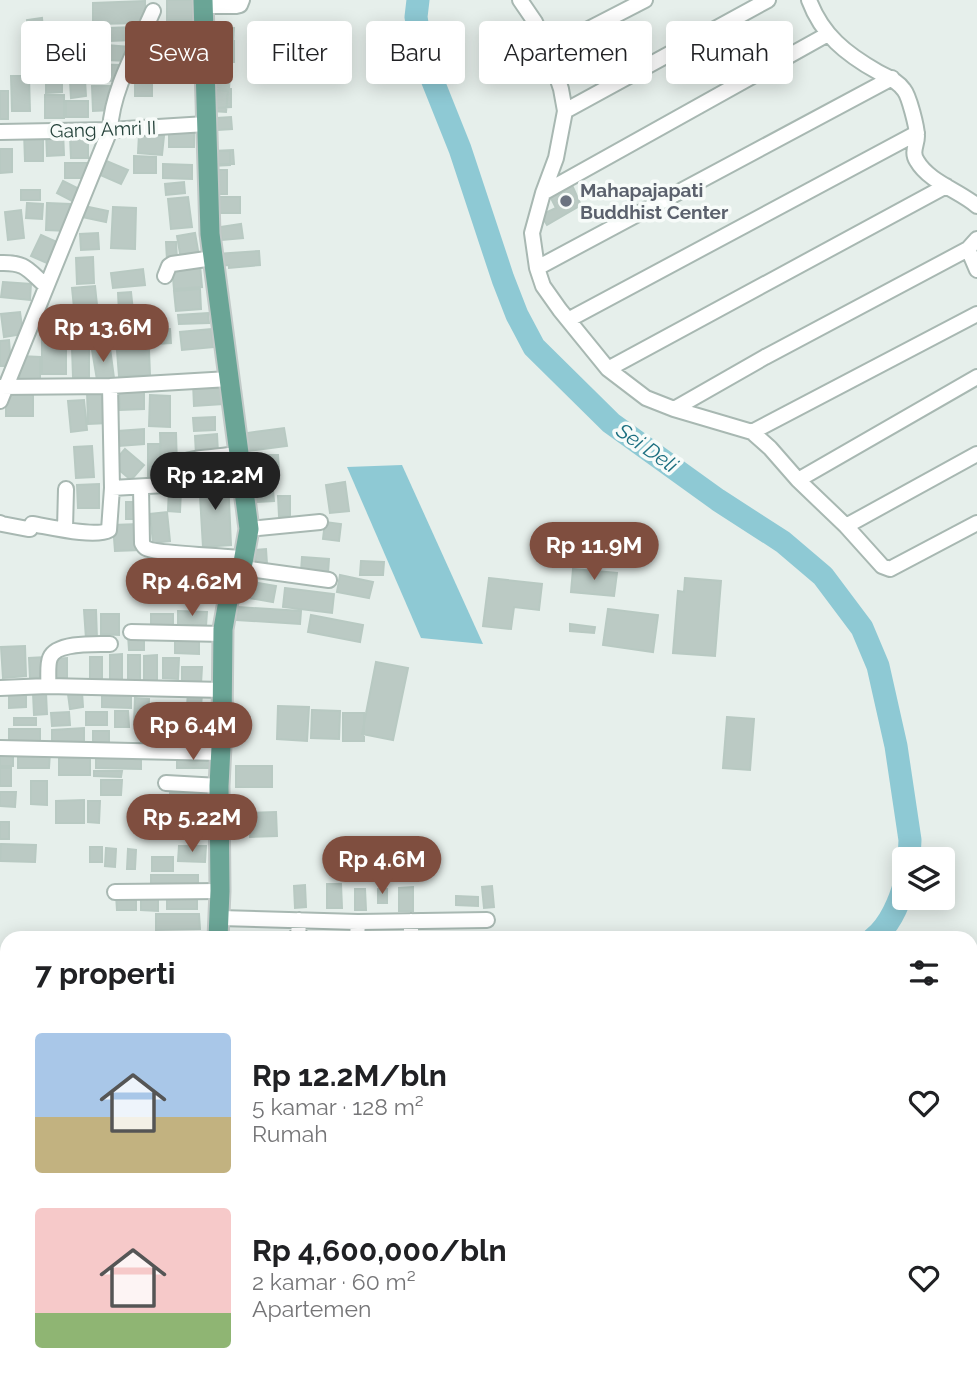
<!DOCTYPE html>
<html lang="id">
<meta charset="utf-8">
<style>
:root{--surface:#fff;--page:#f2f2f2;--text:#202124;--muted:#757577;--accent:#7f4e3f}
body{margin:0;font-family:Raleway,sans-serif;background:var(--page);color:var(--text);height:100vh;display:flex;flex-direction:column;font-size:26px;white-space:nowrap}
*{box-sizing:border-box;margin:0}
p{font-size:23px;color:var(--muted)}
.icon{flex:none;width:38px;height:38px;fill:none;stroke:currentColor;stroke-width:2;stroke-linecap:round;stroke-linejoin:round}
.map{position:relative;flex:1;overflow:hidden}
.panel{position:absolute;left:0px;top:931px;width:978px;height:448px;display:flex;flex-direction:column;background:var(--surface);border-radius:21px 21px 0 0;box-shadow:0 4px 18px #0003}
.panel>*{flex:none}
.hud{position:absolute;left:21px;top:21px;width:936px;height:63px;display:flex;gap:14px}
.controls{position:absolute;left:892px;top:847px;display:grid;gap:14px}
.controls a{display:grid;place-items:center;width:63px;height:63px;border-radius:7px;background:var(--surface);box-shadow:0 4px 18px #0003;font-size:35px}
.price{position:absolute;translate:-50% -60px;padding:0 16px;border-radius:24px;background:var(--accent);color:#fff;font-size:23px;line-height:46px;filter:drop-shadow(0 2px 4px #0008)}
.price::after{content:'';position:absolute;left:50%;top:42px;width:21px;height:16px;margin-left:-10px;background:inherit;clip-path:polygon(0 0,100% 0,50% 100%)}
.price.active{background:#222;color:#fff}
ul{padding:0;list-style:none}
li{display:flex;align-items:center;gap:21px;height:175px;padding:0 35px}
li span{display:grid;place-items:center;flex:none;width:196px;height:140px;border-radius:7px;color:#555}
li>.icon{margin-inline-start:auto}
span .icon{width:84px;height:84px;fill:#fffc;stroke-width:1}
li b{font-size:30px}
h2{display:flex;justify-content:space-between;align-items:center;height:84px;padding:0 35px;font-size:30px}
.chip{padding:0 24px;border-radius:7px;background:var(--surface);box-shadow:0 4px 18px #0003;font-size:24px;line-height:63px}
.chip.active{background:var(--accent);color:#fff}
.map>svg:first-child{display:block}
</style>
<div class="map">
<svg width="977" height="1379" viewBox="0 0 977 1379">
<rect width="100%" height="100%" fill="#e6efeb"/>
<!-- water -->
<path fill="#8ec9d4" d="M402 465 483 644 421 638 347 467Z"/>
<g fill="none" stroke-linecap="round" stroke-linejoin="round">
<!-- river -->
<path stroke="#8ec9d4" stroke-width="23" d="M418 0 416 17 422 54 460 149 503 279 517 315 534 347 611 423 718 500 783 542 823 576 862 628 878 666 896 746 910 840 909 859
M874 938C890 925 900 901 905 882
M819 1379 821 1372"/>
</g>
<!-- building -->
<path fill="#bbcac4" stroke="#b8c9c2" stroke-width="2" d="M167 0H192V20H167Z
M145 1V23L93 24V3Z
M42 18 45 48 30 50 27 20Z
M213 26 234 28 233 44 211 42Z
M133 27V40L109 41V28Z
M75 36V49H50V37Z
M153 39 184 40 183 58 152 56Z
M214 40 234 41V62H214Z
M106 45 130 47 129 61 106 60Z
M211 45 229 46 228 62 210 61Z
M61 52H74V79L60 78Z
M47 53 59 54 58 78H46Z
M89 64 119 65 118 81 88 80Z
M210 67 229 68 228 86 209 84Z
M11 76H29L30 111H12Z
M209 76 230 77 229 89 209 87Z
M85 80 86 96 71 98 70 81Z
M135 80H152V96H135Z
M46 81H62V92L46 93Z
M92 86H111L112 110 93 111Z
M216 89H231V107L217 108Z
M213 90 228 91 226 112 212 111Z
M0 91H8V119H0Z
M45 95H64V118H45Z
M66 101H88V117H66Z
M231 117 232 129 218 130 217 118Z
M63 131 64 155 47 156 46 132Z
M169 131H194V147H169Z
M24 132H43V161H25Z
M139 134 164 136 162 155 138 153Z
M88 135V158H71L70 136Z
M0 149H12V172L0 173Z
M233 150 234 164H213V151Z
M211 151H230V165L212 166Z
M134 156 156 157V173H134Z
M104 160 128 170 121 184 98 174Z
M65 163H89V178H65Z
M163 164 192 165V179L163 178Z
M211 170H227V194H212Z
M63 181 81 190 74 202 57 193Z
M184 182 185 193 166 195 165 184Z
M571 183 581 205 547 225 541 215 556 208 550 196Z
M21 190H40V200H21Z
M188 197 192 227 171 229 168 199Z
M217 197H240V213H217Z
M27 203 43 204 42 219 26 218Z
M47 203 70 204 68 231 46 230Z
M84 206 108 211 106 222 82 217Z
M113 207 136 208 135 249 111 248Z
M21 210 24 238 8 240 5 212Z
M241 224 243 238 222 240 220 227Z
M98 233 99 249 81 250 80 234Z
M195 233 199 256 181 259 177 236Z
M41 235 59 243 49 264 31 256Z
M166 242H176L177 260H167Z
M259 251 260 265 229 268V265L218 266 217 254Z
M93 257 94 283 77 284 76 258Z
M200 265 202 287 174 289 172 267Z
M143 269 145 285 113 288 111 273Z
M3 282 31 284 30 300 1 297Z
M95 286 97 305 74 308 72 288Z
M200 289 201 309 176 311 174 291Z
M131 292 133 311 119 312 118 293Z
M20 312 23 334 4 337 1 314Z
M208 313 209 323 179 324 178 315Z
M92 319 93 332 70 334 69 320Z
M141 321 143 346 115 347 114 322Z
M155 329H170L171 343 155 344Z
M211 329 213 347 182 350 180 332Z
M42 337H66V374H42Z
M9 340 11 366H0V341Z
M72 348H89V377H73Z
M110 348 114 378 97 380 92 350Z
M149 350 150 375 119 376 117 351Z
M20 356 40 357V383H20Z
M222 382 223 404 194 406 193 383Z
M144 387V409L120 410 119 388Z
M87 392H107L108 423 88 424Z
M6 394H33V416H6Z
M150 395 170 396V427L149 426Z
M84 400 87 430 71 432 68 401Z
M215 417V430L194 431 193 418Z
M284 428 287 446 249 451 247 433Z
M144 429V444L119 446 118 431Z
M160 433H176L177 466H161Z
M217 434 218 453 196 455 195 436Z
M148 444H160V480H148Z
M92 446 94 477 76 478 74 447Z
M125 449 144 465 131 480 112 464Z
M248 455H278L279 470 248 471Z
M228 478 231 545 203 547 199 479Z
M345 482 349 511 330 513 326 485Z
M99 484V508H78L77 485Z
M169 488 181 489 180 512 168 511Z
M273 490 274 501 257 502 256 491Z
M278 496H290V516H279Z
M126 502H141V519H126Z
M167 512 170 541 153 543 150 514Z
M325 522 341 524 339 541 323 539Z
M139 524 141 550 115 551 113 525Z
M266 549 267 564 256 565 255 550Z
M195 557 211 558 209 589 193 588Z
M302 557 329 559 328 573 301 571Z
M361 561 384 562 383 575H360Z
M573 569 617 573 614 596 571 592Z
M340 575 373 582 369 598 337 592Z
M489 578 542 584 539 610 514 607 511 629 483 626Z
M685 578 721 581 715 656 673 653 678 591 684 592Z
M246 581 276 586 273 602 243 597Z
M285 588 334 594 332 613 283 607Z
M238 607 301 611 300 624 237 620Z
M608 609 658 615 653 652 603 645Z
M84 610H96L97 639H86Z
M178 611 207 612 206 626 178 625Z
M101 614H119V635L101 634Z
M151 614H173V628L151 629Z
M311 615 363 625 360 642 308 632Z
M570 624 595 627 594 633 570 631Z
M144 634V650H129L128 635Z
M175 638H199V654L175 653Z
M25 646 26 676 3 678 1 647Z
M122 654V683H110V655Z
M128 655H140V681H128Z
M157 655V681H144V656Z
M46 657 47 677 30 678 29 658Z
M90 657H102V680L90 681Z
M67 658V678H54V659Z
M163 658H179L178 679 163 678Z
M376 662 408 668 393 740 362 734Z
M182 667H202L201 684H182Z
M82 692 83 707 70 709 68 694Z
M188 692 202 694 201 707 187 706Z
M33 693H46L47 714 34 715Z
M102 693H131V708L102 707Z
M9 694H26V707L9 708Z
M135 698 149 699 148 724H134Z
M278 706 309 707 307 741 277 739Z
M312 710 340 711 339 739 311 738Z
M115 711H128L129 727H115Z
M69 712 70 725 52 726 51 713Z
M86 712H107V725H86Z
M161 712H179V724H161Z
M343 713H364V741H343Z
M185 714 208 715V727H185Z
M727 717 754 719 750 770 723 768Z
M14 718H36V725H14Z
M84 728V743L52 744V730Z
M9 729H40V743L9 742Z
M141 730H162V745L141 746Z
M93 731H109V745H93Z
M170 732 212 733 211 746 170 745Z
M0 750H13V766H0Z
M18 752H50L49 768H18Z
M59 754H90V775H59Z
M96 754 141 755V769L96 768Z
M209 755V768H177V756Z
M236 766H272V787H236Z
M0 768H11V786H0Z
M94 771H122L121 777 94 776Z
M101 780H122L121 795H101Z
M31 781H47V805L31 804Z
M0 792H16L15 807 0 806Z
M170 793H206V804H170Z
M84 800V823H56V801Z
M88 801H100L99 823 88 822Z
M166 809V832H140V810Z
M198 809H209V827H197Z
M276 812 277 836 250 837V813Z
M0 822H9V839H0Z
M1 844 36 845 35 862 0 861Z
M179 846H206L205 862 178 861Z
M90 847H102V862H90Z
M106 848 116 849 115 867 105 866Z
M128 849 136 850 135 869H127Z
M152 857H173V871H152Z
M151 875H198V888H151Z
M327 884H341L342 908H327Z
M305 885 306 907 295 908 294 886Z
M492 886 494 907 484 908 482 887Z
M413 887V911H399V888Z
M355 889H365L366 910H355Z
M378 889H387V903H378Z
M167 894H197V909H167Z
M116 895H136V910H117Z
M141 896H158V911L141 910Z
M456 896 478 897V906L456 905Z
M156 914H199L200 929 156 930Z
M1 1284H7L6 1305 0 1304Z
M26 1372H48V1379H25Z"/>
<g fill="none" stroke-linecap="round" stroke-linejoin="round">
<defs>
<path id="minor" d="M520 0 535 22 548 50 561 89 565 111 556 158 543 193 532 233 537 268 543 286 560 310 608 369 646 398 674 409 752 432 770 448 798 480 846 526 882 566 890 569 977 523
M809 0C822 35 846 54 878 72 887 77 897 80 904 90 909 96 917 127 917 136 917 145 911 152 917 161 929 182 960 191 977 206
M203 6H236L240 5 242 0
M548 50 645 0
M565 111 768 0
M0 132 110 130 206 124
M543 193 828 34
M977 239 968 249 977 270
M0 263C26 262 28 270 46 286
M537 268 892 78
M165 276 169 266 172 264 213 258
M568 320 917 133
M608 369 946 186
M0 387 110 386 229 379
M0 401 110 130C112 89 137 48 153 11
M674 409 765 357 968 249
M752 432 977 314
M798 480 977 377
M141 487 142 543C143 545 144 547 146 548 152 553 230 557 244 558
M112 488 165 485C174 480 173 469 182 463 192 457 226 456 239 454
M0 523 2 524 28 529H30L32 524C50 527 95 538 109 530L112 488 110 386
M846 526 977 454
M65 529 66 489
M249 529 320 522
M242 568 329 580
M131 632 223 634
M48 686C49 678 47 665 50 658 56 642 96 644 110 644
M0 688 48 686 223 690
M0 748 221 753
M166 783 219 786
M115 892 220 891
M220 918 358 922 487 920
M298 938 299 920
M357 938 358 922
M411 938V921
M0 1009H7
M0 1075H7
M0 1123H7
M0 1170H7
M0 1225H7
M0 1257 7 1261
M0 1312H7
M13 1379V1372"/>
<path id="major" d="M203 0 210 234 249 529 242 568 235 580 228 601 223 629 222 727 219 786 220 891 218 938
M195 1379 196 1372"/>
</defs>
<!-- minor casing -->
<use href="#minor" stroke="#a8b8b2" stroke-width="18"/>
<!-- major casing -->
<use href="#major" stroke="#c2cac8" stroke-width="23"/>
<!-- minor -->
<use href="#minor" stroke="#fff" stroke-width="14"/>
<!-- major -->
<use href="#major" stroke="#6aa596" stroke-width="19"/>
</g>
<!-- markers -->
<circle fill="#6b7280" stroke="#f7fbf9" stroke-width="2.5" cx="566" cy="201" r="7"/>
<g text-anchor="middle" stroke-width="7" stroke-linejoin="round" paint-order="stroke">
<!-- street labels -->
<g font-size="19" fill="#24423a" stroke="#f7fbf9">
<text transform="translate(103 129) rotate(-2)" y="7">Gang Amri II</text>
</g>
<!-- worship labels -->
<g font-size="19" font-weight="bold" fill="#5b616d" stroke="#f7fbf9" text-anchor="start">
<text x="580" y="197">Mahapajapati<tspan x="580" dy="22">Buddhist Center</tspan></text>
</g>
<!-- water labels -->
<g font-size="21" font-style="italic" fill="#1c6f80" stroke="#f7fbf9">
<text transform="translate(647 448) rotate(35)" y="7">Sei Deli</text>
</g>
</g>
</svg>
<div class="controls">
<a><svg class="icon" aria-label="layers" viewBox="0 0 24 24"><path d="M12 4l9 5-9 5-9-5zM3 14l9 5 9-5"/></svg></a>
</div>
<b class="price" style="left:103px;top:364px">Rp 13.6M</b>
<b class="price active" style="left:215px;top:512px">Rp 12.2M</b>
<b class="price" style="left:594px;top:582px">Rp 11.9M</b>
<b class="price" style="left:192px;top:618px">Rp 4.62M</b>
<b class="price" style="left:193px;top:762px">Rp 6.4M</b>
<b class="price" style="left:192px;top:854px">Rp 5.22M</b>
<b class="price" style="left:382px;top:896px">Rp 4.6M</b>
<div class="hud">
<a class="chip">Beli</a>
<a class="chip active">Sewa</a>
<a class="chip">Filter</a>
<a class="chip">Baru</a>
<a class="chip">Apartemen</a>
<a class="chip">Rumah</a>
</div>
<section class="panel">
<h2>7 properti<svg class="icon" aria-label="filters" viewBox="0 0 24 24"><path d="M4 7h16M4 17h16"/><circle cx="9" cy="7" r="2"/><circle cx="15" cy="17" r="2"/></svg></h2>
<ul>
<li><span style="background:linear-gradient(#a9c7e8 60%,#c2b280 0)"><svg class="icon" aria-label="home" viewBox="0 0 24 24"><path d="M3 11l9-7 9 7M6 9v11h12V9"/></svg></span><div><b>Rp 12.2M/bln</b><p>5 kamar · 128 m²</p><p>Rumah</p></div><svg class="icon" aria-label="heart" viewBox="0 0 24 24"><path d="M12 20l-8-8c-3-5 5-10 8-4 3-6 11-1 8 4z"/></svg></li>
<li><span style="background:linear-gradient(#f6c9c9 75%,#8fb573 0)"><svg class="icon" aria-label="home" viewBox="0 0 24 24"><path d="M3 11l9-7 9 7M6 9v11h12V9"/></svg></span><div><b>Rp 4,600,000/bln</b><p>2 kamar · 60 m²</p><p>Apartemen</p></div><svg class="icon" aria-label="heart" viewBox="0 0 24 24"><path d="M12 20l-8-8c-3-5 5-10 8-4 3-6 11-1 8 4z"/></svg></li>
</ul>
</section>
</div>
